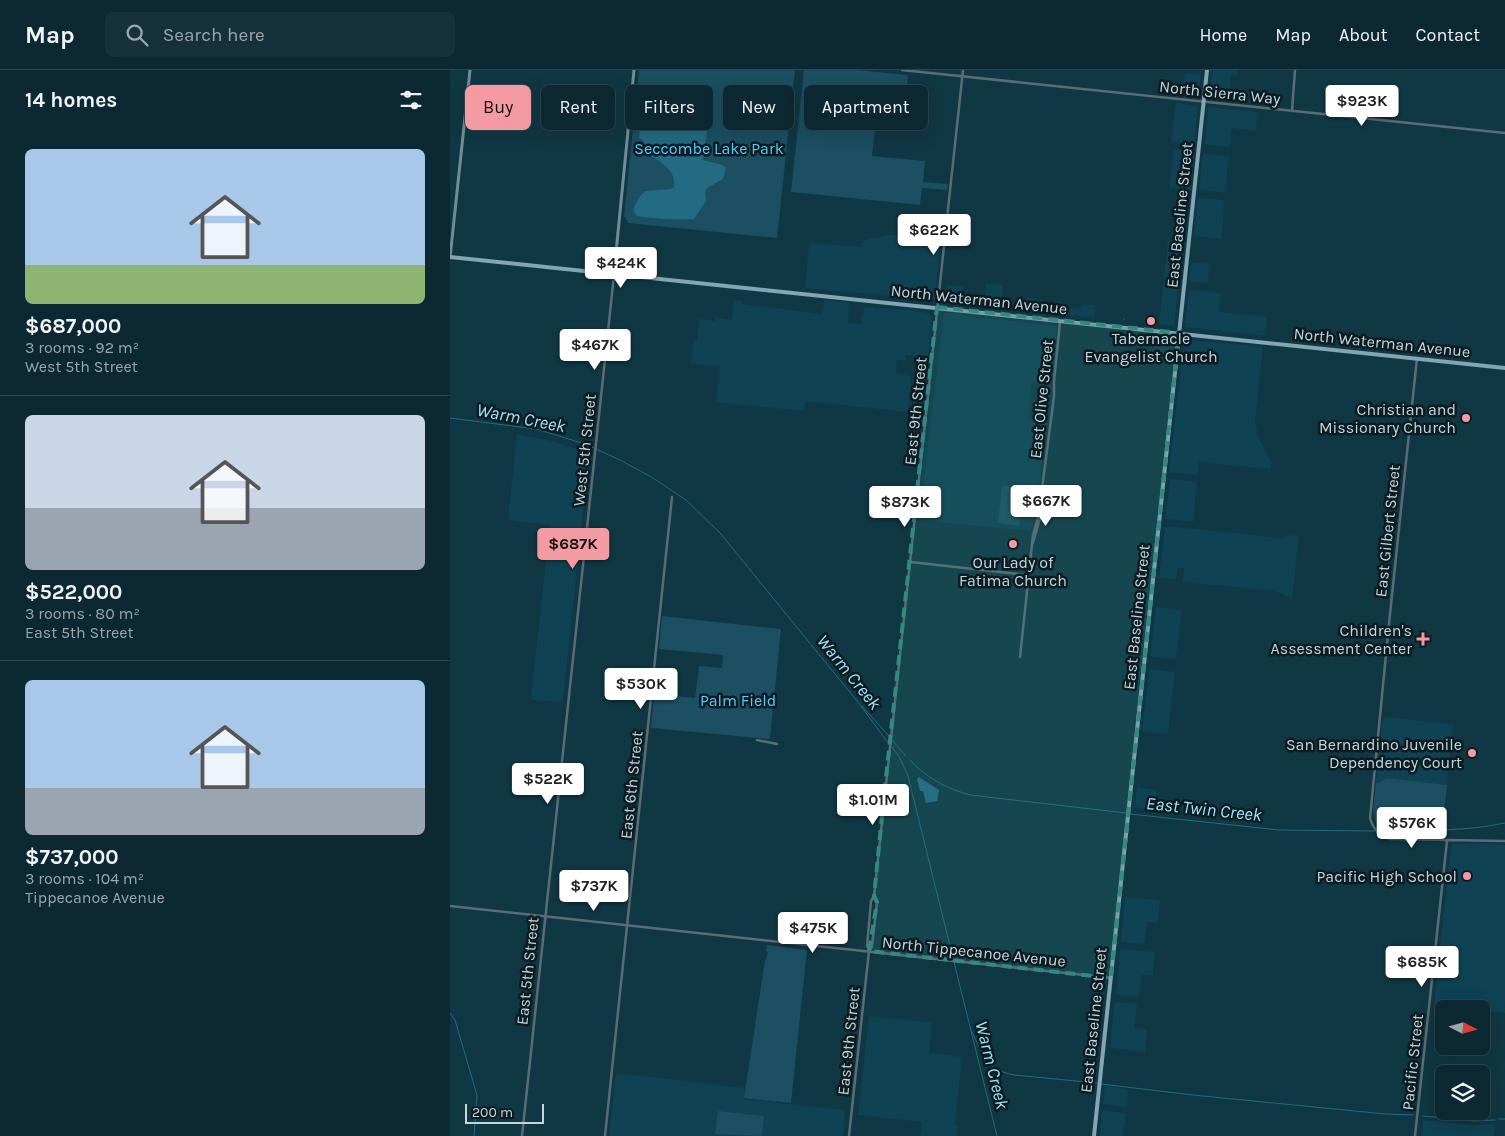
<!DOCTYPE html>
<meta charset="utf-8">
<style>
:root{--surface:#0c2933;--page:#15313b;--text:#f1f3f6;--muted:#9aa6ac;--line:#2c454e;--accent:#f49aa2}
body{margin:0;font-family:Karla,sans-serif;background:var(--page);color:var(--text);height:100vh;display:flex;flex-direction:column;font-size:19px;white-space:nowrap}
*{box-sizing:border-box;margin:0}
p{font-size:16px;color:var(--muted)}
.icon{flex:none;width:28px;height:28px;fill:none;stroke:currentColor;stroke-width:2;stroke-linecap:round;stroke-linejoin:round}
.map{position:relative;flex:1;overflow:hidden}
.sheet{display:flex;flex-direction:column;background:var(--surface);width:450px}
.sheet>*{flex:none}
.guide{position:absolute;left:15px;top:15px;width:475px;height:45px;display:flex;gap:10px}
.needle{width:32px;rotate:96deg}
.tools{position:absolute;left:985px;top:930px;display:grid;gap:10px}
.tools a{display:grid;place-items:center;width:55px;height:55px;border-radius:8px;background:var(--surface);box-shadow:0 5px 20px #0002,0 0 0 1px var(--line);font-size:25px}
.scale{position:absolute;left:15px;bottom:12px;width:79px;box-sizing:border-box;padding-left:5px;border:2px solid #c2d6de;border-top:0;font-size:14px;line-height:18px;white-space:nowrap;color:#c2d6de;-webkit-text-stroke:4px #0c1c22;paint-order:stroke}
.price{position:absolute;translate:-50% -42px;padding:0 11px;border-radius:5px;background:#fff;color:#222;font-size:16px;line-height:32px;filter:drop-shadow(0 1px 2px #0008)}
.price::after{content:'';position:absolute;left:50%;top:30px;width:15px;height:11px;margin-left:-8px;background:inherit;clip-path:polygon(0 0,100% 0,50% 100%)}
.price.active{background:var(--accent);color:#111}
ul{padding:0;list-style:none}
li{display:grid;align-content:center;gap:10px;height:265px;padding:0 25px}
li+li{border-top:1px solid var(--line)}
li span{display:grid;place-items:center;height:155px;border-radius:8px;color:#555}
li>.icon{margin-inline-start:auto}
span .icon{width:90px;height:90px;fill:#fffc;stroke-width:1}
li b{font-size:21px}
h2{display:flex;justify-content:space-between;align-items:center;height:60px;padding:0 25px;font-size:21px}
.pill{padding:0 18px;border-radius:8px;background:var(--surface);box-shadow:0 5px 20px #0002,0 0 0 1px var(--line);font-size:18px;line-height:45px}
.pill.active{background:var(--accent);color:#111}
header{display:flex;align-items:center;gap:30px;box-sizing:border-box;height:70px;padding:0 25px;background:var(--surface);border-bottom:1px solid var(--line)}
header strong{font-size:24px}
nav{display:flex;gap:28px;margin-inline-start:auto;font-size:18px}
.search{width:350px;height:45px;background:var(--page);display:flex;align-items:center;gap:12px;box-sizing:border-box;padding:0 18px;border-radius:8px;color:var(--muted);font-size:19px}
main{display:flex;flex:1;min-height:0}
.map>svg:first-child{display:block}
</style>
<header>
<strong>Map</strong>
<div class="search"><svg class="icon" aria-label="search" viewBox="0 0 24 24"><circle cx="10" cy="10" r="6"/><path d="M15 15l6 6"/></svg>Search here</div>
<nav><a>Home</a><a>Map</a><a>About</a><a>Contact</a></nav>
</header>
<main>
<section class="sheet">
<h2>14 homes<svg class="icon" aria-label="filters" viewBox="0 0 24 24"><path d="M4 7h16M4 17h16"/><circle cx="9" cy="7" r="2"/><circle cx="15" cy="17" r="2"/></svg></h2>
<ul>
<li><span style="background:linear-gradient(#a9c7e8 75%,#8fb573 0)"><svg class="icon" aria-label="home" viewBox="0 0 24 24"><path d="M3 11l9-7 9 7M6 9v11h12V9"/></svg></span><div><b>$687,000</b><p>3 rooms · 92 m²</p><p>West 5th Street</p></div></li>
<li><span style="background:linear-gradient(#c9d6e8 60%,#9aa5b1 0)"><svg class="icon" aria-label="home" viewBox="0 0 24 24"><path d="M3 11l9-7 9 7M6 9v11h12V9"/></svg></span><div><b>$522,000</b><p>3 rooms · 80 m²</p><p>East 5th Street</p></div></li>
<li><span style="background:linear-gradient(#a9c7e8 70%,#9aa5b1 0)"><svg class="icon" aria-label="home" viewBox="0 0 24 24"><path d="M3 11l9-7 9 7M6 9v11h12V9"/></svg></span><div><b>$737,000</b><p>3 rooms · 104 m²</p><p>Tippecanoe Avenue</p></div></li>
</ul>
</section>
<div class="map">
<svg width="1055" height="1066" viewBox="0 0 1055 1066">
<rect width="100%" height="100%" fill="#103744"/>
<!-- built -->
<path fill="#0f4253" d="M762 0H787V6H781L779 29 759 27Z
M735 3 751 4 749 26 718 23 719 16 733 17Z
M726 33 748 36 744 74 721 72Z
M758 37 808 42 806 61 782 58 780 77 755 74Z
M724 79 743 82 739 120 719 118Z
M753 84 779 86 775 123 749 120Z
M748 128 774 130 772 169 744 166Z
M466 161V175L490 177 485 230 355 218 359 173 412 177 413 171 417 169Z
M718 170 733 172 724 256 709 254Z
M741 192 760 194 758 213 739 211Z
M536 213 553 215 551 238 534 236Z
M496 215 513 217 511 234 496 232 494 230Z
M740 220 771 223 769 242 817 247 815 266 736 257 735 255 739 221Z
M577 228 593 230 592 235 608 237 607 244 587 240 576 241 574 239Z
M284 230 292 231V234L372 244 374 230 400 233 398 253 411 254 414 237 460 240 479 243 482 246 478 287 456 285 455 290H447L446 303 461 305 458 342 356 331 354 341 266 332 270 297 241 294 243 270H247L249 249 265 251V247L282 250Z
M631 234 646 235 645 248 614 244 615 238 630 239Z
M494 243H507L522 247 607 256 601 314 582 312 578 349 596 351 586 445 581 461 469 450Z
M705 266 723 268 722 285 704 283Z
M734 269 813 277 805 351 808 367 822 393 821 399 749 392 748 405 719 402Z
M67 364 102 371 130 380 139 385 113 630 110 632 83 630 81 627 100 455 60 450 58 448Z
M720 409 747 412 743 452 715 449Z
M715 456 831 468 843 465 849 466 842 529 826 521 733 512 734 498H728L726 509 709 508Z
M706 537 732 540 726 589 700 586Z
M700 599 725 602 718 664 693 661 692 659Z
M936 647 1003 654 993 754 927 755 923 741 932 655 933 650Z
M687 717 707 720 705 740 684 737Z
M1020 773 1055 775V943L1031 940V939L984 935 1001 777 1003 774Z
M675 827 710 830 708 853 697 852 694 874 672 872 671 869Z
M670 879 705 882 703 906 692 905 689 927 666 925Z
M665 932 687 934 685 958 697 959 695 982 661 978 660 976Z
M419 946 482 953 479 983 512 987 505 1055 508 1056 507 1066H470L472 1052 408 1045Z
M166 1003 295 1018 294 1029 395 1040 393 1066H159Z
M655 1015 678 1020 677 1037 656 1035 653 1032Z
M655 1040 676 1043 673 1066H650L652 1042Z
M973 1050 1024 1055 1045 1054 1044 1066H972Z"/>
<!-- green -->
<path fill="#1b4f61" d="M189 0H345L327 168 178 153 176 148 174 147Z
M354 0H406L458 5 453 53 426 50 422 86 475 91 473 112 498 114 497 120 472 118 470 135 341 122Z
M552 416 574 418 569 456 548 453Z
M212 546 331 559 320 669 201 658 204 624 245 628 249 596 272 598 273 585 209 579Z
M936 708 997 715 993 754H926L923 741 926 713 931 712Z
M317 875 357 880 341 1033 294 1028 315 890 316 889 318 882 316 881Z
M268 1041 314 1046 312 1066 265 1064Z"/>
<!-- water -->
<path fill="#226b83" d="M215 35 239 38 243 42 242 46 257 61 253 90 273 95 276 98 273 109 257 118 255 122 256 131 244 149C225 150 206 149 187 146L183 140 188 129 195 121 221 119 224 117C226 96 208 93 195 81L192 77 194 71 189 68 190 59 201 44H205L206 49 211 50 218 46 220 41 215 38Z
M469 707 489 720 487 731 476 733 473 721H470L467 709Z"/>
<g fill="none" stroke-linecap="round" stroke-linejoin="round">
<!-- stream -->
<path stroke="#226b83" stroke-width="1" d="M673 250 674 249
M0 348 86 359 135 374 170 390 203 408 236 430 270 463 407 631 439 674
M412 636 439 666
M442 670 456 686
M442 677 450 688 458 706 547 1066
M460 690C476 708 498 719 520 725L676 743
M680 744 829 760 925 761
M929 760C971 760 1014 762 1055 753
M0 943 5 950 27 1025 24 1066
M521 961C535 985 532 998 564 1005L647 1013
M651 1014 743 1025 935 1044 963 1045
M973 1046 1024 1051 1045 1050
M1049 1049H1055"/>
<!-- tertiary -->
<path stroke="#5c6c73" stroke-width="2.5" d="M452 0 1055 63
M842 41 845 0
M967 288 940 544 920 748C923 759 930 766 940 769L1055 771
M583 473 591 444 592 419 604 326V311L610 252
M461 492 578 505
M570 587 583 465 590 440
M307 670 327 674
M0 836 661 908
M419 879 417 876 421 831 424 826 513 0
M72 1066 164 205
M155 1066 222 427
M399 1066 419 881 422 876 427 832 424 826
M965 1066 997 771"/>
<!-- secondary -->
<path stroke="#738d97" stroke-width="3" d="M0 188 20 0
M164 203 184 0"/>
<!-- primary -->
<path stroke="#84a5b3" stroke-width="4" d="M0 187 1055 298
M644 1066 757 0"/>
</g>
<!-- marked area -->
<path fill="#338984" fill-opacity="0.2" stroke="#338984" stroke-width="4" stroke-dasharray="10 6" stroke-linejoin="round" d="M487 237 729 263 661 908 419 881 427 832 424 826 434 726Z"/>
<!-- markers -->
<g fill="#f49aa2" stroke="#0c1c22" stroke-width="2">
<circle cx="701" cy="251" r="5"/>
<circle cx="1016" cy="348" r="5"/>
<circle cx="563" cy="474" r="5"/>
<path d="M970.5 561.5h5v5h5v5h-5v5h-5v-5h-5v-5h5z"/>
<circle cx="1022" cy="683" r="5"/>
<circle cx="1017" cy="806" r="5"/>
</g>
<g text-anchor="middle" stroke-width="5" stroke-linejoin="round" paint-order="stroke">
<!-- street labels -->
<g font-size="16" fill="#c2d6de" stroke="#0c1c22">
<text transform="translate(770 22) rotate(6)" y="6">North Sierra Way</text>
<text transform="translate(729 145) rotate(-84)" y="6">East Baseline Street</text>
<text transform="translate(529 229) rotate(6)" y="6">North Waterman Avenue</text>
<text transform="translate(932 272) rotate(6)" y="6">North Waterman Avenue</text>
<text transform="translate(591 329) rotate(-84)" y="6">East Olive Street</text>
<text transform="translate(465 341) rotate(-84)" y="6">East 9th Street</text>
<text transform="translate(134 380) rotate(-84)" y="6">West 5th Street</text>
<text transform="translate(937 461) rotate(-84)" y="6">East Gilbert Street</text>
<text transform="translate(686 547) rotate(-84)" y="6">East Baseline Street</text>
<text transform="translate(181 715) rotate(-84)" y="6">East 6th Street</text>
<text transform="translate(524 881) rotate(6)" y="6">North Tippecanoe Avenue</text>
<text transform="translate(77 901) rotate(-84)" y="6">East 5th Street</text>
<text transform="translate(643 950) rotate(-84)" y="6">East Baseline Street</text>
<text transform="translate(398 971) rotate(-84)" y="6">East 9th Street</text>
<text transform="translate(962 992) rotate(-84)" y="6">Pacific Street</text>
</g>
<!-- park labels -->
<g font-size="16" fill="#4cd1fd" stroke="#0c1c22">
<text x="259" y="84">Seccombe Lake Park</text>
<text x="288" y="636">Palm Field</text>
</g>
<!-- poi labels -->
<g font-size="16" fill="#c2d6de" stroke="#0c1c22" text-anchor="end">
<text x="701" y="274" text-anchor="middle">Tabernacle<tspan x="701" dy="18">Evangelist Church</tspan></text>
<text x="1006" y="345">Christian and<tspan x="1006" dy="18">Missionary Church</tspan></text>
<text x="563" y="498" text-anchor="middle">Our Lady of<tspan x="563" dy="18">Fatima Church</tspan></text>
<text x="962" y="566">Children's<tspan x="962" dy="18">Assessment Center</tspan></text>
<text x="1012" y="680">San Bernardino Juvenile<tspan x="1012" dy="18">Dependency Court</tspan></text>
<text x="1007" y="812">Pacific High School</text>
</g>
<!-- water labels -->
<g font-size="18" font-style="italic" fill="#9ee3fd" stroke="#0c1c22">
<text transform="translate(71 348) rotate(11)" y="6">Warm Creek</text>
<text transform="translate(399 602) rotate(51)" y="6">Warm Creek</text>
<text transform="translate(754 739) rotate(6)" y="6">East Twin Creek</text>
<text transform="translate(542 995) rotate(76)" y="6">Warm Creek</text>
</g>
</g>
</svg>
<div class="tools">
<a><svg class="needle" viewBox="-14 -14 28 28"><path d="M0-13l5 13h-10z" fill="#e53935"/><path d="M0 13l5-13h-10z" fill="#9aa6ac"/></svg></a>
<a><svg class="icon" aria-label="layers" viewBox="0 0 24 24"><path d="M12 4l9 5-9 5-9-5zM3 14l9 5 9-5"/></svg></a>
</div>
<div class="scale">200 m</div>
<b class="price" style="left:912px;top:57px">$923K</b>
<b class="price" style="left:484px;top:186px">$622K</b>
<b class="price" style="left:171px;top:219px">$424K</b>
<b class="price" style="left:145px;top:301px">$467K</b>
<b class="price" style="left:596px;top:457px">$667K</b>
<b class="price" style="left:455px;top:458px">$873K</b>
<b class="price active" style="left:123px;top:500px">$687K</b>
<b class="price" style="left:191px;top:640px">$530K</b>
<b class="price" style="left:98px;top:735px">$522K</b>
<b class="price" style="left:423px;top:756px">$1.01M</b>
<b class="price" style="left:962px;top:779px">$576K</b>
<b class="price" style="left:144px;top:842px">$737K</b>
<b class="price" style="left:363px;top:884px">$475K</b>
<b class="price" style="left:972px;top:918px">$685K</b>
<div class="guide">
<a class="pill active">Buy</a>
<a class="pill">Rent</a>
<a class="pill">Filters</a>
<a class="pill">New</a>
<a class="pill">Apartment</a>
</div>
</div>
</main>
